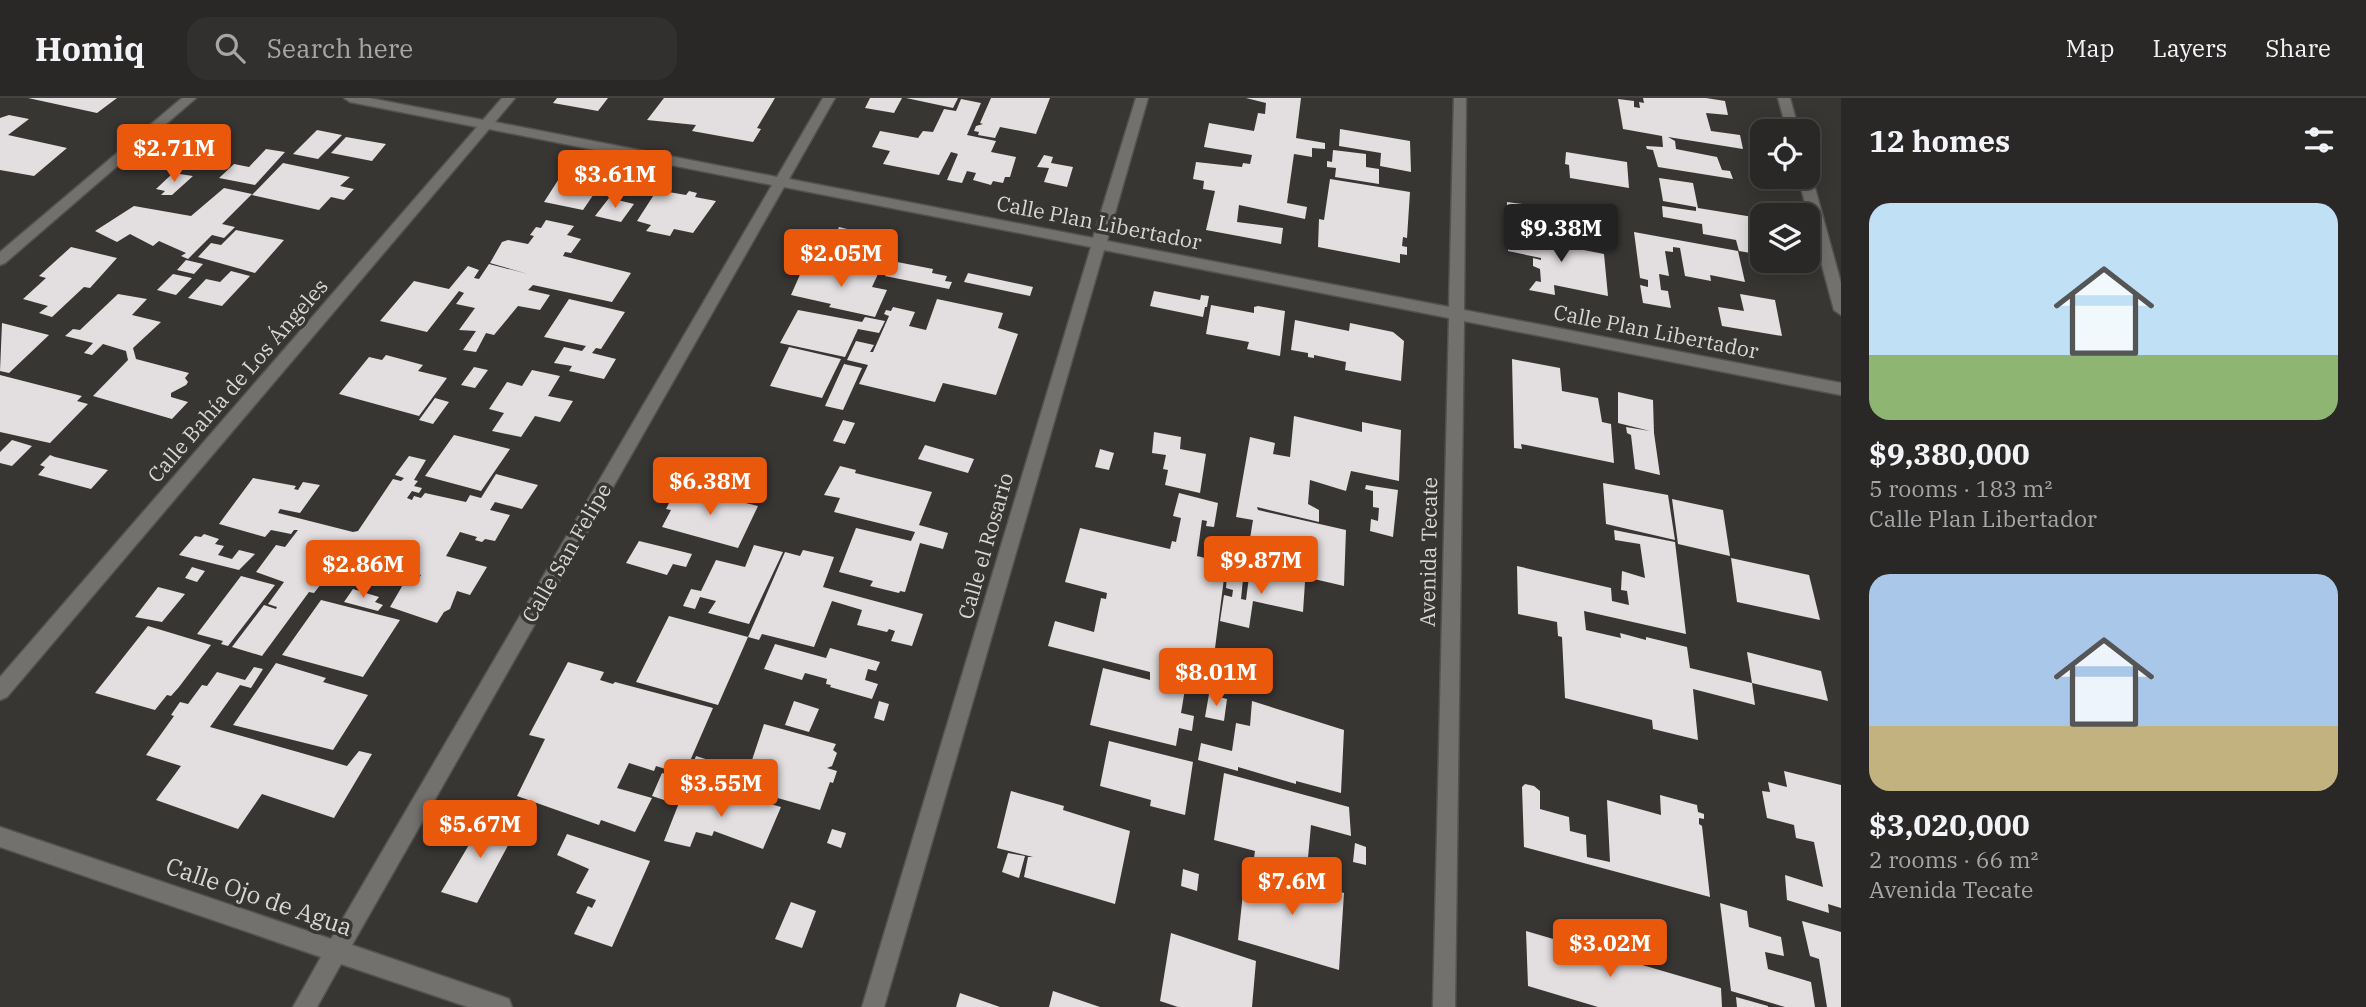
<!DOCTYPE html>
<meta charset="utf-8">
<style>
:root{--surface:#2a2826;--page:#32302e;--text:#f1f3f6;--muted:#a5a6a7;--line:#464443;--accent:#ea580c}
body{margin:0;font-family:"IBM Plex Serif",serif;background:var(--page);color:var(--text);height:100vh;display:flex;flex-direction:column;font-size:26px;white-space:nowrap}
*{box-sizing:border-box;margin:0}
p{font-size:23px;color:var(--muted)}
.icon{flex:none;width:38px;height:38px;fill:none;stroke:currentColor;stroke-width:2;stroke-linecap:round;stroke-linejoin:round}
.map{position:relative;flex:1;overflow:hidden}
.sheet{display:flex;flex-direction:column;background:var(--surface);width:525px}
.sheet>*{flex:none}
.buttons{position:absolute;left:1750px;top:21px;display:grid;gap:14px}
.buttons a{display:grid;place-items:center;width:70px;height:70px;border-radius:14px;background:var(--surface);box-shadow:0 4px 18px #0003,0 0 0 2px var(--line);font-size:35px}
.price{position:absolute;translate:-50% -60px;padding:0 16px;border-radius:7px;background:var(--accent);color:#fff;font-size:23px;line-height:46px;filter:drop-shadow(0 2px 4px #0008)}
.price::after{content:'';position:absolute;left:50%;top:42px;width:21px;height:16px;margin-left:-10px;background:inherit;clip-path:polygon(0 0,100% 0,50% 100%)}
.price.on{background:#222;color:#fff}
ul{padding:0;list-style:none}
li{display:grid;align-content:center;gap:14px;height:371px;padding:0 28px}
li span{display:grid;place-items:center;height:217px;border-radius:21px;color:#555}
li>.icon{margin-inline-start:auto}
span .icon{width:126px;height:126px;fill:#fffc;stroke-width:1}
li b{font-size:30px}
h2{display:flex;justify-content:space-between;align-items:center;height:84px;padding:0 28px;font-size:30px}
header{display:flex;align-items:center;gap:42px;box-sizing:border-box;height:98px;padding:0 35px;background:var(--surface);border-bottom:2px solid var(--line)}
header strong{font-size:33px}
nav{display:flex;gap:38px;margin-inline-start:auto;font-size:24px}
.search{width:490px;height:63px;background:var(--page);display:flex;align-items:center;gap:18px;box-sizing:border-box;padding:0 24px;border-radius:21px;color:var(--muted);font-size:26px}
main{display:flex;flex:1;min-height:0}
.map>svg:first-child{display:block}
</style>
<header>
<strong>Homiq</strong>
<div class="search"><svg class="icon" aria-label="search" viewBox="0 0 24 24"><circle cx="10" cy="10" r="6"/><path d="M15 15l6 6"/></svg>Search here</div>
<nav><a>Map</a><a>Layers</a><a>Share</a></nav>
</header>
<main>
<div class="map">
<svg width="1841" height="909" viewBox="0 0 1841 909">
<rect width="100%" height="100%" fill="#383633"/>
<!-- building -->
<path fill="#e3dee0" d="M28 0H117L97 15Z
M557 0H608L598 13 553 5Z
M664 0H775L757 30 761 31 753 44 692 33 696 27 647 22Z
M870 0H902L894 15 865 10Z
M906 0H958L953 10Z
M991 0H1050L1036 36 1000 29 995 40 978 37 979 34 974 33 976 28 983 26 980 25Z
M1246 0H1301L1296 40 1325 45V51L1312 50V59L1294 56 1287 105 1307 109 1305 121 1239 107 1237 124 1283 130 1281 146 1206 132 1215 93 1203 91 1204 83 1193 81 1196 64 1242 69 1243 65 1250 66 1252 57 1204 49 1209 25 1254 33 1258 15 1265 16 1266 5Z
M1643 0H1706L1725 3 1728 17 1706 15 1711 33 1740 37 1743 51 1668 39 1675 43 1676 51 1717 59 1722 72 1730 73 1733 81 1658 69 1653 52 1647 51 1646 48 1663 49 1662 38 1623 31 1618 1 1634 3V9L1640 10 1639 4 1644 5Z
M961 1 981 5 967 37 996 43 991 54 1016 59 1010 79H1005L1003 85 993 83 991 87 973 82 976 75 967 73 962 85 947 82 958 56 951 54 939 77 883 66 890 53 872 49 880 33 918 40 923 33 933 34 944 11 956 13Z
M9 17 29 21 8 37 67 50 34 78 0 72V20Z
M1340 31 1410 43 1411 74 1380 68 1381 55 1339 48Z
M317 32 342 37 318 61 293 56Z
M346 39 386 46 372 63 331 55Z
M266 51 285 54 255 87 219 80 234 66 249 69Z
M1333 52 1366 56V69L1379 71V86L1335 79 1336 70 1327 69V63L1332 64Z
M1566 54 1627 64 1629 90 1570 80 1569 67 1565 66Z
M1044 57 1053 59 1051 65 1073 69 1067 89 1044 84 1049 70 1037 69Z
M283 65 350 79 340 88 354 91 344 102 331 99 319 112 252 97Z
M173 75 193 78 172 97H161L165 93 156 91Z
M595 75 604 76 599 83 602 84 583 112 544 104 562 76 590 82Z
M1659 80 1693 85 1698 110 1753 119 1757 133 1761 135 1762 157 1739 153 1736 142 1703 136 1702 126 1663 119 1662 108 1696 113V109L1663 103Z
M1330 81 1410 94 1407 140 1403 139 1402 148 1407 149V157L1400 156V165L1318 149 1319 121 1324 122Z
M224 90 252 96 222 126 235 129 224 140 212 137 188 161 181 158 186 155 159 143 153 148 130 136 117 144 95 133 134 108 191 118Z
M657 92 686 97 689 93 697 95 695 99 716 103 693 135 674 131 670 138 646 133 651 127 637 123Z
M609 100 634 106 621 124 595 118Z
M1507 104 1529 107 1530 119 1507 115Z
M546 122 574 128 567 137 581 141 571 155 565 154 563 158 631 175 612 204 533 187 528 192 550 197 540 212 518 208 494 237 486 235 476 254 463 252 476 233 459 232 475 210 456 206 464 195 459 193 427 234 380 223 414 183 449 191 468 168 479 172 474 180 479 181 489 166 528 176 490 165 502 144 508 142 528 146 534 138 530 137 536 129 541 130Z
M839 129 888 141 874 173 823 162 828 153 822 151 818 160 788 154 797 139 824 144 826 141 833 142Z
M1508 130 1543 137V144L1604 156 1608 198 1554 187 1555 197 1529 192 1536 183 1541 184 1540 171 1533 168V160L1541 162V160L1508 153Z
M236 132 284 142 255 175 198 159 211 145 221 147Z
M1634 134 1738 153 1745 184 1710 177 1711 183 1685 178 1680 150 1673 149V154L1665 153 1669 178 1659 176 1661 192 1668 193 1671 210 1643 205 1640 187 1648 189V182L1640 180Z
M71 149 117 160 90 190 84 189 52 219 39 215 48 208 23 201 46 180 39 178Z
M186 162 203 166 194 176 177 172Z
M892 163 933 171 932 175 947 178 945 183 952 184 949 191 885 178Z
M811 166 846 174 848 170 878 176 872 189 887 192 875 219 829 209 831 206 791 197 802 172 808 173Z
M231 173 250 178 222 208 188 200 206 181 220 184Z
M968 175 1033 189 1030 198 964 184Z
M173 176 192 180 176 197 157 192Z
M1154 193 1200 202 1201 197 1209 198 1207 209H1205L1203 219 1150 208Z
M118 196 147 201 132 217 161 224 133 250 136 261 189 275 185 280 188 284 186 287 171 295V299L188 304 172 321 93 298 128 262 126 253 103 246 92 257 84 255 93 245 65 238 73 231 80 232Z
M1740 196 1775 202 1782 238 1722 228 1718 209 1744 213Z
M569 201 625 214 601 251 596 250 592 255 616 261 604 281 569 273 572 268 554 265 564 249 582 253 586 248 544 239Z
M937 201 1003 215 998 230 1018 236 996 297 943 285 935 304 859 286 868 267 847 262 856 243 874 247 870 254H873L889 218 884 216 886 212 891 213 893 209 915 214 909 228 926 232Z
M1211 207 1254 215V209L1258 208 1285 213 1280 258 1247 251 1249 244 1206 236Z
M798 212 862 224 865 219 885 223 879 235 858 231 845 259 780 245Z
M1295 222 1349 233 1350 225 1393 234 1404 243 1401 283 1345 272 1346 264 1314 257V260L1308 259V255L1291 252Z
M2 225 49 237 9 275 0 273Z
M789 249 841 261 822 300 770 288Z
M386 257 423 267 418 273 447 280 419 318 339 296 369 259 382 262Z
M1512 261 1560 270 1562 293 1598 300 1602 324 1611 326 1614 365 1521 346 1522 351 1514 350Z
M844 266 862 270 843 312 825 308Z
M474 269 488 272 475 290 461 287Z
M532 272 560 278 548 298 573 303 560 324 535 318 521 339 492 333 504 315 489 311 507 284 522 288Z
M0 277 82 298 77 303 88 306 50 345 0 334Z
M1618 294 1653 302 1654 335 1660 377 1635 371 1631 337 1627 335 1626 329 1650 333 1618 325Z
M435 300 449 304 433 326 419 322Z
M1294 318 1362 334V324L1401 332 1399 383 1351 373 1346 393 1310 382 1308 406 1319 412V424L1257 409 1258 412 1346 432 1344 488 1246 465 1253 422 1236 419 1250 339 1275 345 1273 356 1290 359Z
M843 322 855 325 845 346 833 343Z
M1154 334 1181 339 1180 351 1206 356 1200 395 1165 387 1168 372 1163 371 1166 357 1152 355Z
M454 337 510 351 481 393 425 378Z
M12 342 32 348 12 368 0 365V354Z
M925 347 974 361 968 375 918 361Z
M1100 351 1114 355 1109 372 1095 369Z
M50 357 55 359 108 372 91 391 38 377 45 369 40 367Z
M409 358 426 362 414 382 418 383 414 388 422 390 419 395 412 393 407 400 412 402 414 398 421 400 425 395 466 404 470 397 481 400 496 376 538 387 522 411 495 404 490 412 510 417 495 443 485 441 482 444 475 442 477 439 460 434 446 458 487 469 470 497 457 493 450 511 444 514 437 525 390 509 408 478 419 480 421 477 408 473 402 482 342 465 333 478 328 477 314 495 309 494 262 558 232 549 264 507 276 511 277 509 268 506 284 484 256 474 276 447 285 449 298 432H294L291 436 271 432 265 439 219 426 253 380 296 388 294 391 298 392 303 384 320 387 300 415 280 411 278 415 353 434 358 433 393 381 401 383 404 380 395 377Z
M840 368 856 372 855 375 932 394 919 427 948 435 943 451 920 445 905 494 900 493 899 495 870 488 873 483 839 474 856 430 911 443 915 434 834 414 840 400 824 397Z
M1603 385 1668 397 1675 442 1606 426Z
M1366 387 1398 392 1393 439 1370 433 1371 421 1378 423 1379 410 1373 409V393L1365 391Z
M684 390 758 408 738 450 662 429 671 412 666 411 672 399 678 401Z
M1179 395 1218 405 1214 429 1206 428 1207 423 1202 422 1197 458 1226 465 1210 589 1184 582 1182 590 1185 591 1181 615 1194 618 1192 633 1179 630 1176 648 1090 627 1103 570 1150 582V574L1048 548 1055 523 1094 534 1101 500 1106 501 1107 495 1065 484 1080 430 1170 451 1172 443 1176 444 1181 420 1173 418Z
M1672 401 1723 412 1730 458 1678 446Z
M1614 432 1675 444 1686 536 1584 513 1586 532 1621 540 1620 535 1646 542V539L1687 549 1690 570 1752 585 1755 607 1693 591 1698 642 1653 631 1652 622 1565 600 1562 539 1558 538 1557 524 1518 516 1517 468 1611 490 1612 503 1629 507 1627 493 1621 492 1622 473 1645 480 1640 446 1615 442Z
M204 436 219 441 215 446 224 448 218 457 232 461 239 452 255 456 239 472 179 457 195 438 201 439Z
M639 443 680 453 692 456 686 469 673 466 667 477 626 465Z
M1233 446 1247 450 1245 465 1230 462Z
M754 447 783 454 749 526 708 515 716 503 700 499 695 511 683 508 691 491 701 493 716 462 745 469Z
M803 452 834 459 823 489 923 516 912 548 891 543 895 533 889 531 887 534 857 527 862 512 832 503 814 549 762 536 759 542 748 539 785 454 800 458Z
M1731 460 1809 477 1820 522 1737 504Z
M192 469 205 473 197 484 185 480Z
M1250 471 1305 484 1303 514 1253 503 1249 530 1220 523 1224 497 1232 499 1233 492 1226 490 1227 477 1243 481 1241 501 1246 502Z
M241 478 275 487 228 548 221 546 223 543 197 536Z
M158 489 185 496 162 524 135 519Z
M353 491 379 499 375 504 383 507 378 513 344 504Z
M321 502 400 522 363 579 282 557Z
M669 518 748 539 718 607 636 584Z
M148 528 211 547 179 589 171 598 167 597 155 612 95 595Z
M775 546 826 560 830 550 880 564 876 573 868 571 865 582 878 586 872 601 830 589 831 587 826 586 827 581 805 575 802 582 764 571Z
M1747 554 1821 573 1828 603 1752 585Z
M568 564 604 574 600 582 613 586 615 584 713 610 684 677 656 668 654 673 629 665 617 690 652 700 635 734 601 722 599 727 517 698 545 641 529 637Z
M276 565 326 580 323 584 368 597 333 652 233 627Z
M254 569 263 571 251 590 240 587 210 629 347 668 359 653 372 656 334 720 262 696 238 731 156 702 181 668 146 657 174 618 171 617 180 604 188 606 202 587 207 588 217 574 245 582Z
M1209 596 1227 601 1224 623 1205 619Z
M794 603 819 611 809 634 785 627Z
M879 603 889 606 884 623 874 620Z
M1252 603 1344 632 1341 695 1296 683V686L1238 669V673L1198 662 1201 645 1232 653 1236 625 1250 628Z
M764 626 836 646 833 652 837 655 832 668 827 670 837 673 833 685 830 684 820 712 774 699 776 695 744 686Z
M1109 643 1193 664 1185 717 1150 708 1151 702 1100 688Z
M696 658 712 663 708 672 737 680 731 695 686 682Z
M1784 673 1841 687V810L1828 806 1829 815 1787 802 1785 777 1823 789 1814 744 1796 740 1794 727 1767 720 1762 693 1770 694 1768 684 1787 689Z
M662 675 686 682 676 706 652 698Z
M1224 675 1349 709 1351 738 1311 727 1307 771 1274 759 1272 765 1254 760 1255 753 1214 742Z
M1525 686 1534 688 1540 693V711L1569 719 1570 733 1586 737 1587 759 1610 764 1607 702 1661 717 1660 697 1697 707 1698 714 1704 716V721L1699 720V726L1702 728 1710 799 1524 749 1522 689Z
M686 687 743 706 747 699 781 709 763 751 714 733 712 738 696 734 690 749 664 743Z
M1011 693 1064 708 1063 712 1130 733 1115 806 1024 779 1028 759H1033L997 750Z
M486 718 518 729 477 805 441 794Z
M832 731 846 735 841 750 827 745Z
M567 736 650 763 612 849 574 836 588 808 592 810 596 802 576 795 589 771 557 757Z
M1355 745 1366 749V767L1353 764Z
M1008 755 1025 758 1019 780 1002 774Z
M1246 767 1344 795 1339 872 1238 842Z
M1183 771 1199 776 1197 793 1181 788Z
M791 804 816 813 802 850 775 841Z
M1720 805 1747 813 1749 829 1781 839 1784 858 1765 854 1768 871 1811 884 1815 909H1785L1731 893Z
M1802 823 1841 834V909H1827L1819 861 1810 858Z
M1526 833 1721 890 1722 909H1598L1528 888Z
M1171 835 1256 863 1252 909H1178L1160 903Z
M1053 893 1100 909H1049Z
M960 895 1000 909H956Z
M1736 899 1768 908V909H1737Z"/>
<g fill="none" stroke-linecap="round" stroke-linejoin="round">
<defs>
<path id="minor" d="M182 0H196L5 165 0 167V154Z
M344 0H369L483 22 502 0H515L495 24 777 79 823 0H835L789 81 1093 140 1136 0H1148L1107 143 1449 209 1454 0H1466L1464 212 1841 285V297L1464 223 1455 909H1433L1449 220 1104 152 884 909H862L1091 149 784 89 352 847 501 898 509 901 512 909H468L341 866 317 909H293L321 859 0 749V729L331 841 772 87 489 31 7 599 0 602V579L477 29 350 4Z
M1778 0H1790L1799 33H1787Z
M1808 75 1812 79 1841 185V217L1834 212 1798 79H1808Z"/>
</defs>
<!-- minor casing -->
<use href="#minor" stroke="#53524f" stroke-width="3"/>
<!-- minor -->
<use href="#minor" fill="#73716e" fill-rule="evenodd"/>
</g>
<g text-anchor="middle" stroke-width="7" stroke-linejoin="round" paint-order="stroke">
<!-- street labels -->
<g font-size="21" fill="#d8d7d5" stroke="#383633">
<text transform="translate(1099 125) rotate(11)" y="7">Calle Plan Libertador</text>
<text transform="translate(1656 234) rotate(11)" y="7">Calle Plan Libertador</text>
<text transform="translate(238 283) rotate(-49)" y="7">Calle Bahía de Los Ángeles</text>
<text transform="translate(986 448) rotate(-74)" y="7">Calle el Rosario</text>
<text transform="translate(1429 454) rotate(-89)" y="7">Avenida Tecate</text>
<text transform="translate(567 455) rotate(-60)" y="7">Calle San Felipe</text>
</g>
<!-- near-street labels -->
<g font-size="24" fill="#d8d7d5" stroke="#383633">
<text transform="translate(259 799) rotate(19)" y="8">Calle Ojo de Agua</text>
</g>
</g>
</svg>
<div class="buttons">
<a><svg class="icon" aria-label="locate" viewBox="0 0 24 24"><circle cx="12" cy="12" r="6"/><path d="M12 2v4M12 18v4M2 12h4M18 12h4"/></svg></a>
<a><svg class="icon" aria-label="layers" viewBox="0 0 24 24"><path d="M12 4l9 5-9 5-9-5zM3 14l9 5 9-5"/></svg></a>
</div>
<b class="price" style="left:174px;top:86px">$2.71M</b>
<b class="price" style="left:615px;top:112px">$3.61M</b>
<b class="price on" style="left:1561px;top:166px">$9.38M</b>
<b class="price" style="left:841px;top:191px">$2.05M</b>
<b class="price" style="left:710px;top:419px">$6.38M</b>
<b class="price" style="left:1261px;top:498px">$9.87M</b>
<b class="price" style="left:363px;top:502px">$2.86M</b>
<b class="price" style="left:1216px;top:610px">$8.01M</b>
<b class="price" style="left:721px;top:721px">$3.55M</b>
<b class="price" style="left:480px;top:762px">$5.67M</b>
<b class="price" style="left:1292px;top:819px">$7.6M</b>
<b class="price" style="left:1610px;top:881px">$3.02M</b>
</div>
<section class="sheet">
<h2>12 homes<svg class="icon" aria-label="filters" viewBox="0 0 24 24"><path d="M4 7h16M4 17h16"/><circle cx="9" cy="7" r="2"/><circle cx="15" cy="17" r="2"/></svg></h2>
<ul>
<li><span style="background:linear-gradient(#bfe0f5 70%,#8fb573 0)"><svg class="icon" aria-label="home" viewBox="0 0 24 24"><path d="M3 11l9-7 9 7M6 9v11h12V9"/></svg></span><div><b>$9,380,000</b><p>5 rooms · 183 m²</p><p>Calle Plan Libertador</p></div></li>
<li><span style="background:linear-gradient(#a9c7e8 70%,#c2b280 0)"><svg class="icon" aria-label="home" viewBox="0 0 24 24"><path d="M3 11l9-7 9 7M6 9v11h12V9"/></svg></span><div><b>$3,020,000</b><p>2 rooms · 66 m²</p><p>Avenida Tecate</p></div></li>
</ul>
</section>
</main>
